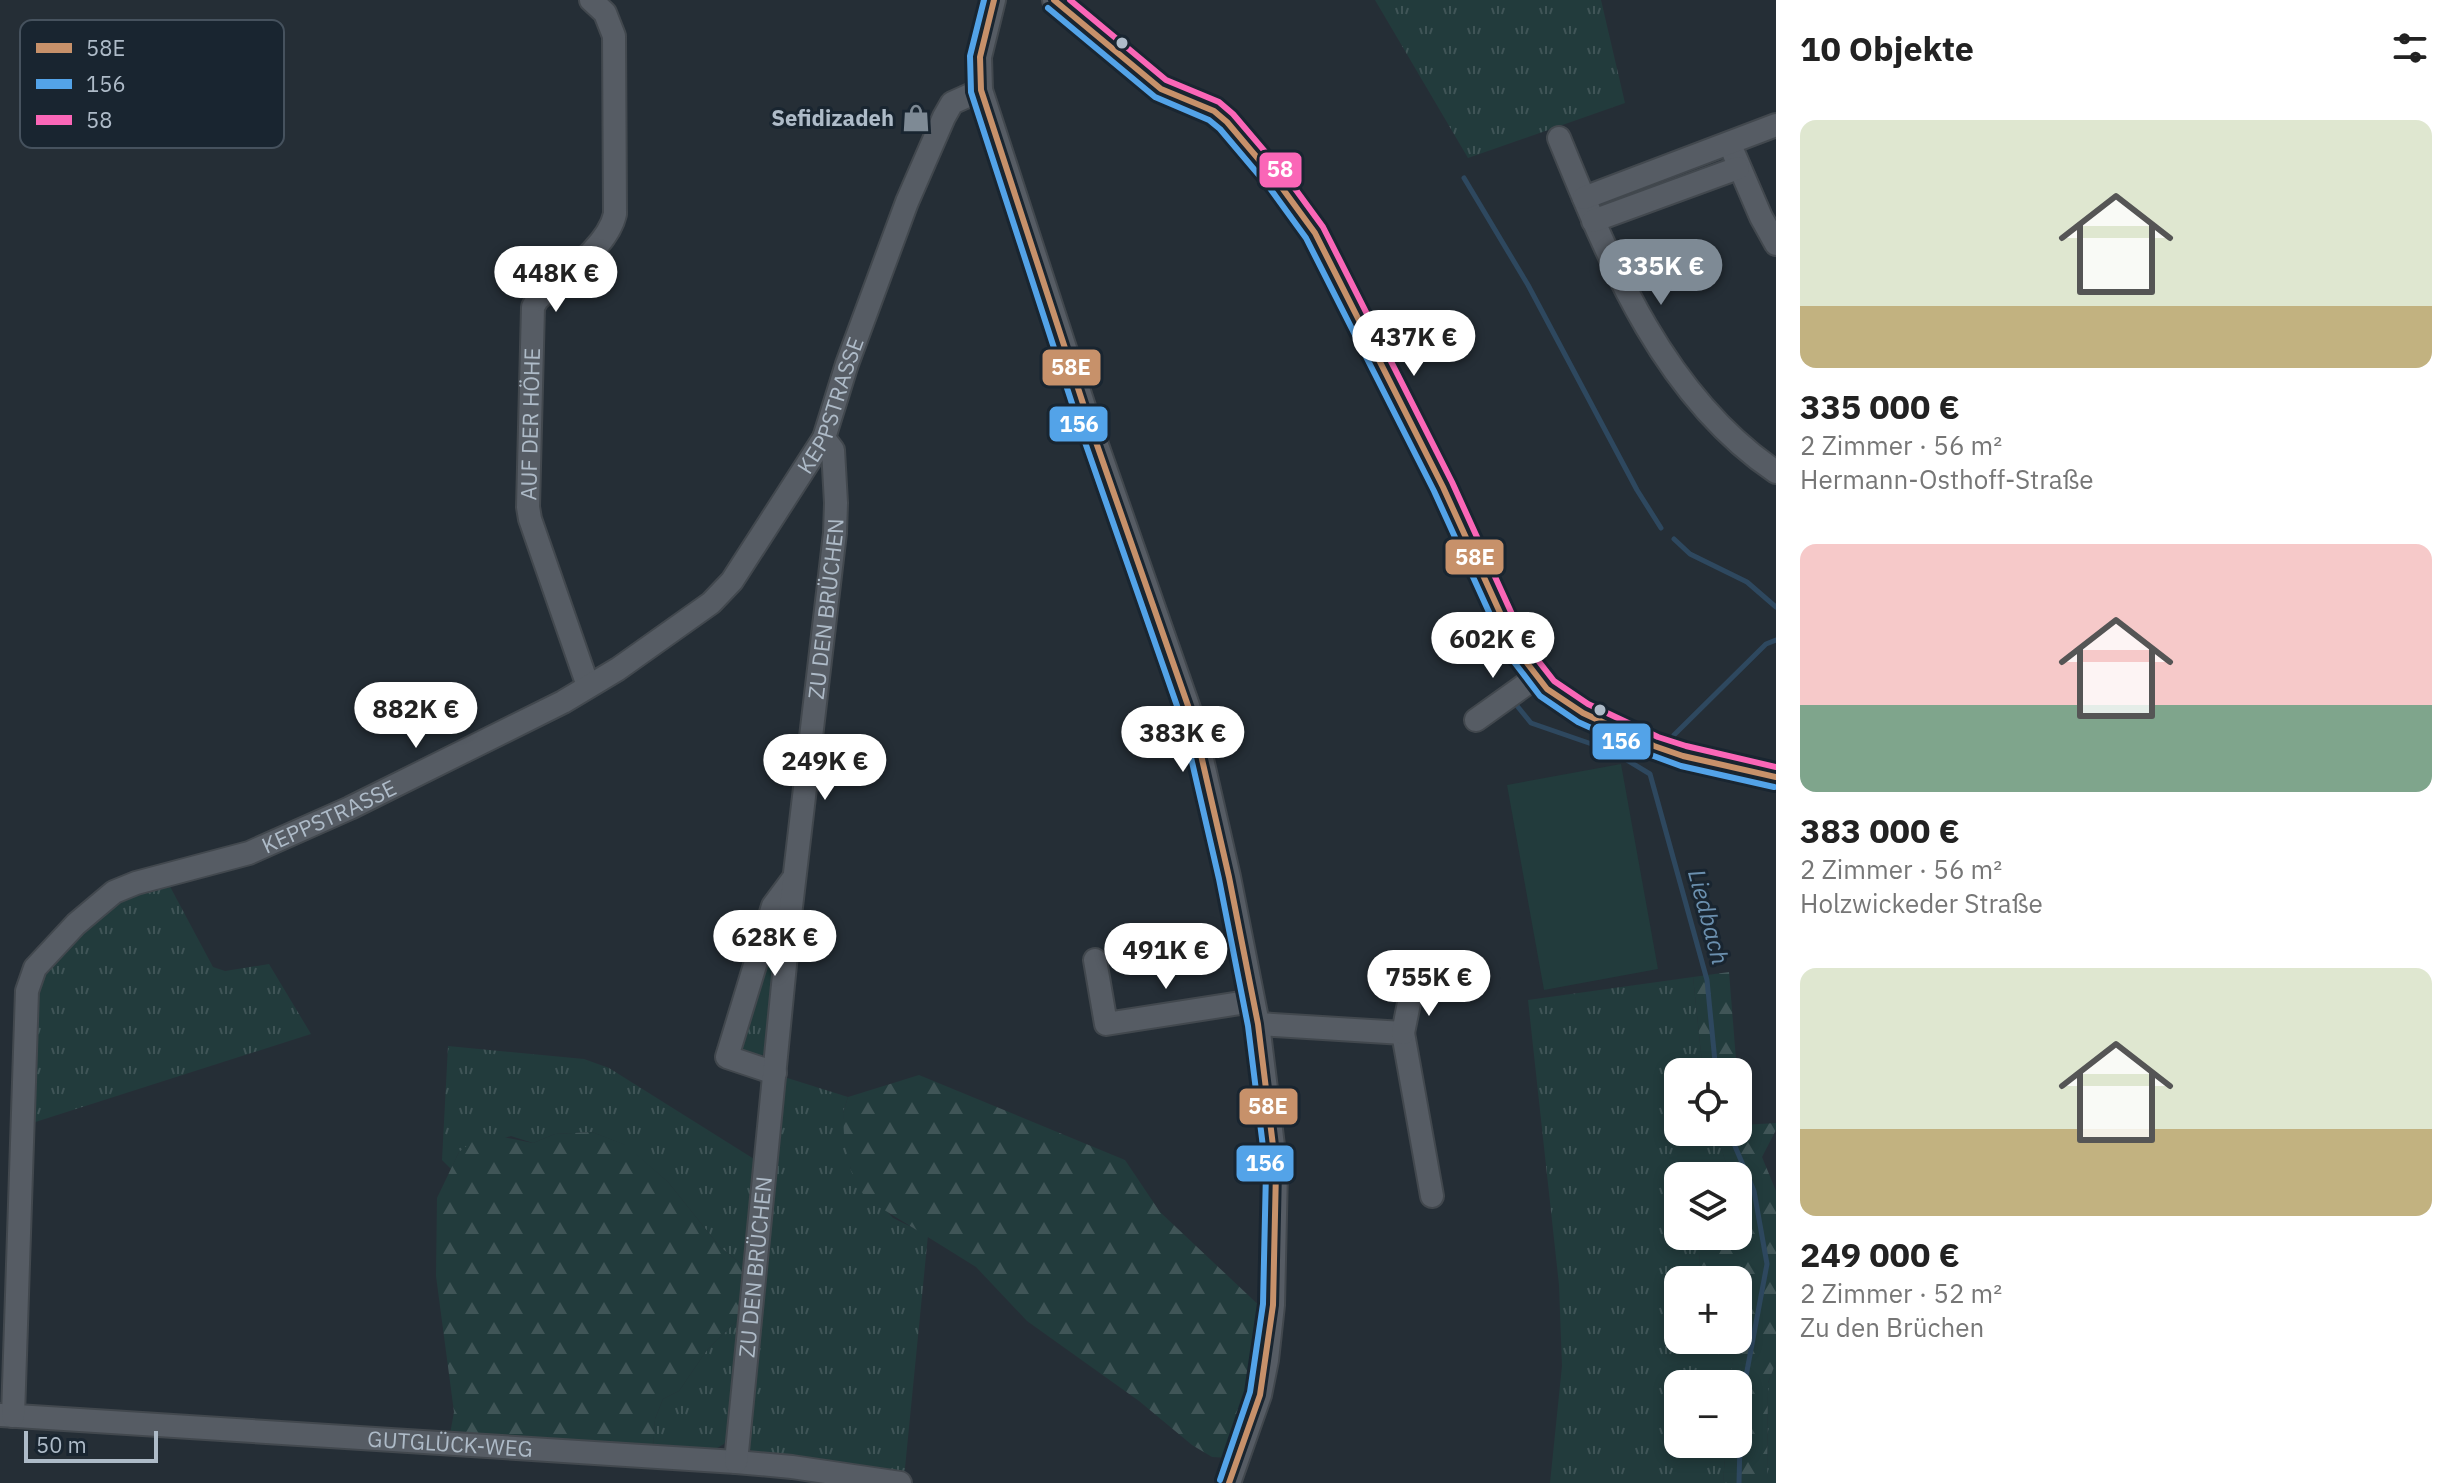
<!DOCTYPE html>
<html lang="de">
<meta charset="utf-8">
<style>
:root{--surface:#fff;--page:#f2f2f2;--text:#222;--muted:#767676;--accent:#7e8a95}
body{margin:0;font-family:"IBM Plex Sans",sans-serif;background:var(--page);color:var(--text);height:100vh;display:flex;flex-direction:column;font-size:30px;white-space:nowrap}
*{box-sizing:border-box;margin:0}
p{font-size:26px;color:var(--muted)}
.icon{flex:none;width:44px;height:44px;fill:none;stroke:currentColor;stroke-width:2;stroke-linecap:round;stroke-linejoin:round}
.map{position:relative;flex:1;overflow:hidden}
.details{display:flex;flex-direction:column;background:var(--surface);width:680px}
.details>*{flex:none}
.controls{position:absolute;left:1664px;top:1058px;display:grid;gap:16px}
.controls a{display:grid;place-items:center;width:88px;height:88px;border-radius:16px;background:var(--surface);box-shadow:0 4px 12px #0003;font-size:40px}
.scale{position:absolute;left:24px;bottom:20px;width:134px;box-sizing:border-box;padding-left:8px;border:4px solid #aebbc8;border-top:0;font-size:22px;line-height:28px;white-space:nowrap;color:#aebbc8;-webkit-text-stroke:6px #192530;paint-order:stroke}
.price{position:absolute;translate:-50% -68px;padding:0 18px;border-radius:28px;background:#fff;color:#222;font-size:26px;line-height:52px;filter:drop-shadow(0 2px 4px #0008)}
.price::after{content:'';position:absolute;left:50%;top:48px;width:24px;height:18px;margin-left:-12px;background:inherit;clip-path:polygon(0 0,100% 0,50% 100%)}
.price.on{background:var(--accent);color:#fff}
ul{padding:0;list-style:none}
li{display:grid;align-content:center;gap:16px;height:424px;padding:0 24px}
li span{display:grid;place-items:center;height:248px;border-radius:16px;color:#555}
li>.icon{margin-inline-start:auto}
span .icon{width:144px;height:144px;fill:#fffc;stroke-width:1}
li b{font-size:34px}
h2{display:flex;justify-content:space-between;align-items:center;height:96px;padding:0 24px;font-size:34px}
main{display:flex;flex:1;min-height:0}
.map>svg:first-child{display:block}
</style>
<main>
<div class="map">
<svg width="1776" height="1483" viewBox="0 0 1776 1483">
<defs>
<pattern id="grass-tufts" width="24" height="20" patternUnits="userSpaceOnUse" patternTransform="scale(2)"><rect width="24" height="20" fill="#223b3c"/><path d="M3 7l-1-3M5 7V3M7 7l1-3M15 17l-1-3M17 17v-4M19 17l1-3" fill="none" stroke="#405557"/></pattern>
<pattern id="forest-firs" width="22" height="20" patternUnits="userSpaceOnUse" patternTransform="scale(2)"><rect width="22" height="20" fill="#223b3c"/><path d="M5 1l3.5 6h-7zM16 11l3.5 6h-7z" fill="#405557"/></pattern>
</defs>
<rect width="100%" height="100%" fill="#252e36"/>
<!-- grass -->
<path fill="url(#grass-tufts)" d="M1375 0H1601L1625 103 1468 158Z
M166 879 213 967 225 971 269 964 311 1034 26 1125 40 969 116 897Z
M778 925 767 1050C759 1061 752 1056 742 1052L739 1047Z
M1693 977 1703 1072H1678V1132H1715L1731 1176H1678V1236H1698L1700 1268 1750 1276 1738 1335V1280H1678V1340H1737L1729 1384H1678V1444H1726L1723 1483H1550L1562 1366 1559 1285 1528 1000Z
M448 1046 584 1059 609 1068 762 1164 748 1283 744 1266 720 1247 668 1182 625 1145 592 1132 555 1134 533 1143 511 1136 459 1152 451 1169 442 1160Z
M781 1076 848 1097 843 1113 851 1170 893 1218 928 1235 904 1478 758 1457 747 1446Z
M745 1313 734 1427 724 1444 705 1455 653 1451 655 1419 663 1399 679 1391 707 1350Z
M1776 1362V1483H1767L1768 1383Z"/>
<!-- forest -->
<path fill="url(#forest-firs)" d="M1729 972 1737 1072H1703L1693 977Z
M919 1075 1125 1160 1160 1212 1265 1311 1252 1398 1230 1458 1212 1457 1192 1445 1139 1401 1027 1321 976 1267 865 1198 851 1171 844 1135 843 1113 848 1097Z
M1738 1082 1742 1125 1776 1123V1130L1762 1157 1776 1191V1362L1768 1383 1767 1483H1723L1726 1444H1738V1384H1729L1730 1376 1750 1276 1714 1277 1700 1268 1698 1236H1738V1176H1731L1715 1132H1738Z
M592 1132 626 1145 668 1182 720 1247 744 1266 748 1283 745 1313 707 1350 679 1391 663 1399 655 1419 653 1451 450 1434 454 1412 436 1276 437 1198 459 1152 483 1133 533 1143 555 1134Z"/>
<!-- pitch -->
<path fill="#223b3c" d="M1621 764 1658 969 1544 990 1507 785Z"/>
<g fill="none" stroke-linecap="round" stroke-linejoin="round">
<!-- stream -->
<path stroke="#2e485f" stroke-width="5" d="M1464 178 1528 285 1637 490 1661 528
M1674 539 1690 554 1747 582 1776 607
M1518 707 1531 723 1612 751 1650 774 1707 980 1716 1072
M1674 735 1766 644 1776 640
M1729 1132 1754 1191 1767 1264 1741 1403 1739 1483"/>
<defs>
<g id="street">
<path d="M994 0 980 57 981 90 1089 422 1193 720 1229 877 1258 1024 1276 1170 1273 1305 1267 1360 1260 1395 1229 1483"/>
<path d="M1054 0 1161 89 1214 111 1227 122 1277 181 1315 233 1443 487 1517 650 1536 677 1547 689 1583 713 1654 746 1683 756 1776 777"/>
<path d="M1559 138C1609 260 1662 395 1776 472"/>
<path d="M1734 154 1761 217 1776 244"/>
<path d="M1584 198 1776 125"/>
<path d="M1593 221 1738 168"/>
<path id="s1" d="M588 686 530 519 528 507 533 307 537 300C562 277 608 247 615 214L614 36 605 13 591 0"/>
<path d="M1476 720 1536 677"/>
<path d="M1095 960 1106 1024 1253 1001"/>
<path d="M1258 1024 1403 1033 1432 1196"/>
<path d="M1403 1033 1411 993"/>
<path d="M775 1073 727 1057 773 906 793 879"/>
<path id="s2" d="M1 1415 736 1462 792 1467 900 1483"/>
<path id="s3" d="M13 1416 27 991 35 968 76 924 114 892 136 883 249 853 350 808 563 702 618 669 711 603 732 581 824 438 847 364 907 202 944 117 952 103 981 90"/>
<path id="s4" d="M736 1462 789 924 835 533 836 503 833 450 824 438"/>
</g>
</defs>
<!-- street casing -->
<use href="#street" stroke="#42484e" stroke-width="26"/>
<!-- street -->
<use href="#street" stroke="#565c64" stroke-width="22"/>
<defs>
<path id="bus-1" d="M994 0 980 57 981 90 1089 422 1193 720 1229 877 1258 1024 1276 1170 1273 1305 1260 1395 1229 1483
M1054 0 1161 89 1214 111 1227 122 1277 181 1315 233 1443 487 1517 650 1547 689 1583 713 1654 746 1683 756 1776 777"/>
<path id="bus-2" d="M984 0 970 56 971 92 1079 425 1183 723 1219 879 1248 1026 1266 1171 1263 1304 1250 1392 1220 1480
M1048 8 1155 97 1209 120 1220 129 1269 187 1306 238 1434 491 1508 654 1540 696 1578 722 1651 755 1681 766 1774 787"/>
<path id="bus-3" d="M1070 0 1166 80 1219 102 1233 114 1285 175 1323 227 1452 482 1526 645 1554 681 1588 704 1658 737 1686 746 1776 767"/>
</defs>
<!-- bus-1 casing -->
<use href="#bus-1" stroke="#192530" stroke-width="12"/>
<!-- bus-2 casing -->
<use href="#bus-2" stroke="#192530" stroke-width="12"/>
<!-- bus-3 casing -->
<use href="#bus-3" stroke="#192530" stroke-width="12"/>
<!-- bus-1 -->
<use href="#bus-1" stroke="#c7916a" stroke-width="6"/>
<!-- bus-2 -->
<use href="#bus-2" stroke="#53a3e8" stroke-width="6"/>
<!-- bus-3 -->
<use href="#bus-3" stroke="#fa66b7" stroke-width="6"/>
</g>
<!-- icons -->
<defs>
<symbol id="shop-bare" viewBox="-9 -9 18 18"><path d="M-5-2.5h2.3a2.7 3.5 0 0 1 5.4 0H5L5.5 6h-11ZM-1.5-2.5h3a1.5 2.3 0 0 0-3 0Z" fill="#7e8a95" stroke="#192530" stroke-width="2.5" paint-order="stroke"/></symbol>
</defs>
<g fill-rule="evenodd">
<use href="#shop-bare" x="896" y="98" width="40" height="40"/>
</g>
<!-- markers -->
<g fill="#aebbc8" stroke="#192530" stroke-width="3">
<circle cx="1122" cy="43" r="7"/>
<circle cx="1600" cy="710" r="7"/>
</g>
<g text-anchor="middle" stroke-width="6" stroke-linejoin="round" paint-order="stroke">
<!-- poi labels -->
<g font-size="22" font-weight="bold" fill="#aebbc8" stroke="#192530" text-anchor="end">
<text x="894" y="126">Sefidizadeh</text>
</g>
<!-- street labels -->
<g font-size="22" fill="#aebbc8" stroke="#192530">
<text dy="8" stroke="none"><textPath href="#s3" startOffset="1460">KEPPSTRASSE</textPath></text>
<text dy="8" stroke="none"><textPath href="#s1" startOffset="272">AUF DER HÖHE</textPath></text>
<text dy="8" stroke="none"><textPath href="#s4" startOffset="858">ZU DEN BRÜCHEN</textPath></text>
<text dy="8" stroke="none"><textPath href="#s3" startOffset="788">KEPPSTRASSE</textPath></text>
<text dy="8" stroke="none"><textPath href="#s4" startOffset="196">ZU DEN BRÜCHEN</textPath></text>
<text dy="8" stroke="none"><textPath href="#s2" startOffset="450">GUTGLÜCK-WEG</textPath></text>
</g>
<!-- water labels -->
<g font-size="24" font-style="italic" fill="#6b90af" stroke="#192530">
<text transform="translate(1708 917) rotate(75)" y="8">Liedbach</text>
</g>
</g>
<!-- legend -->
<rect x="20" y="20" width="264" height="128" rx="12" fill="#192530" stroke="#46525e" stroke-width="2"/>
<rect x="36" y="43" width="36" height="10" fill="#c7916a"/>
<rect x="36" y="79" width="36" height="10" fill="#53a3e8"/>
<rect x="36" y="115" width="36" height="10" fill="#fa66b7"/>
<g font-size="22" fill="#aebbc8">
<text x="86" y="56">58E</text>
<text x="86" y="92">156</text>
<text x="86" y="128">58</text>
</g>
<g stroke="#192530" stroke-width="3">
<rect x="1258" y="151" width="45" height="38" rx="8" fill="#fa66b7"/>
<rect x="1041" y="348" width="61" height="39" rx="8" fill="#c7916a"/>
<rect x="1048" y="405" width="61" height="38" rx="8" fill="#53a3e8"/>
<rect x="1444" y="538" width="61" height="38" rx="8" fill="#c7916a"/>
<rect x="1591" y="722" width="61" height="39" rx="8" fill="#53a3e8"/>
<rect x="1238" y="1087" width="61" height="39" rx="8" fill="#c7916a"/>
<rect x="1235" y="1144" width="60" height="39" rx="8" fill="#53a3e8"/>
</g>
<g font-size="22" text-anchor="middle" font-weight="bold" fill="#fff">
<text x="1280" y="177">58</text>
<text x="1071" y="375">58E</text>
<text x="1079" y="432">156</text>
<text x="1475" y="565">58E</text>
<text x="1621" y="749">156</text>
<text x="1268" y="1114">58E</text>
<text x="1265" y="1171">156</text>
</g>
</svg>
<div class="controls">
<a><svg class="icon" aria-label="locate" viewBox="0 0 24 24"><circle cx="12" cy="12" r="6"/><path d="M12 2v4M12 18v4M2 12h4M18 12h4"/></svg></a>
<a><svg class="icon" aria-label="layers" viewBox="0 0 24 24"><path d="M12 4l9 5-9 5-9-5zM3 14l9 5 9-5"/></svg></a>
<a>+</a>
<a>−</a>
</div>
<div class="scale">50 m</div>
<b class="price on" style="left:1661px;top:307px">335K €</b>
<b class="price" style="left:556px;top:314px">448K €</b>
<b class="price" style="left:1414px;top:378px">437K €</b>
<b class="price" style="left:1493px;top:680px">602K €</b>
<b class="price" style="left:416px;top:750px">882K €</b>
<b class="price" style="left:1183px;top:774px">383K €</b>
<b class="price" style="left:825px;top:802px">249K €</b>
<b class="price" style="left:775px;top:978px">628K €</b>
<b class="price" style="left:1166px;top:991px">491K €</b>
<b class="price" style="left:1429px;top:1018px">755K €</b>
</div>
<section class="details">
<h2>10 Objekte<svg class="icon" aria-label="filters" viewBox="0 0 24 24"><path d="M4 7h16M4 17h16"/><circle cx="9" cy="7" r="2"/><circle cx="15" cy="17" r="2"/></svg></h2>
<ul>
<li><span style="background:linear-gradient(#dfe7d0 75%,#c2b280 0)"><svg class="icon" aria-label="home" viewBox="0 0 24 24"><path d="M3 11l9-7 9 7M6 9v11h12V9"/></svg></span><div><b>335 000 €</b><p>2 Zimmer · 56 m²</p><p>Hermann-Osthoff-Straße</p></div></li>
<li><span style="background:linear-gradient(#f6c9c9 65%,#7fa58c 0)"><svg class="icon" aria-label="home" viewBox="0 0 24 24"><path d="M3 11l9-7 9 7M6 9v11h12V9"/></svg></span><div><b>383 000 €</b><p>2 Zimmer · 56 m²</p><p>Holzwickeder Straße</p></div></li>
<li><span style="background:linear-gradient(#dfe7d0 65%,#c2b280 0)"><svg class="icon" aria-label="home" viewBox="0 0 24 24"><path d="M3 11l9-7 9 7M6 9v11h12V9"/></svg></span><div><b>249 000 €</b><p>2 Zimmer · 52 m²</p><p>Zu den Brüchen</p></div></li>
</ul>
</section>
</main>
